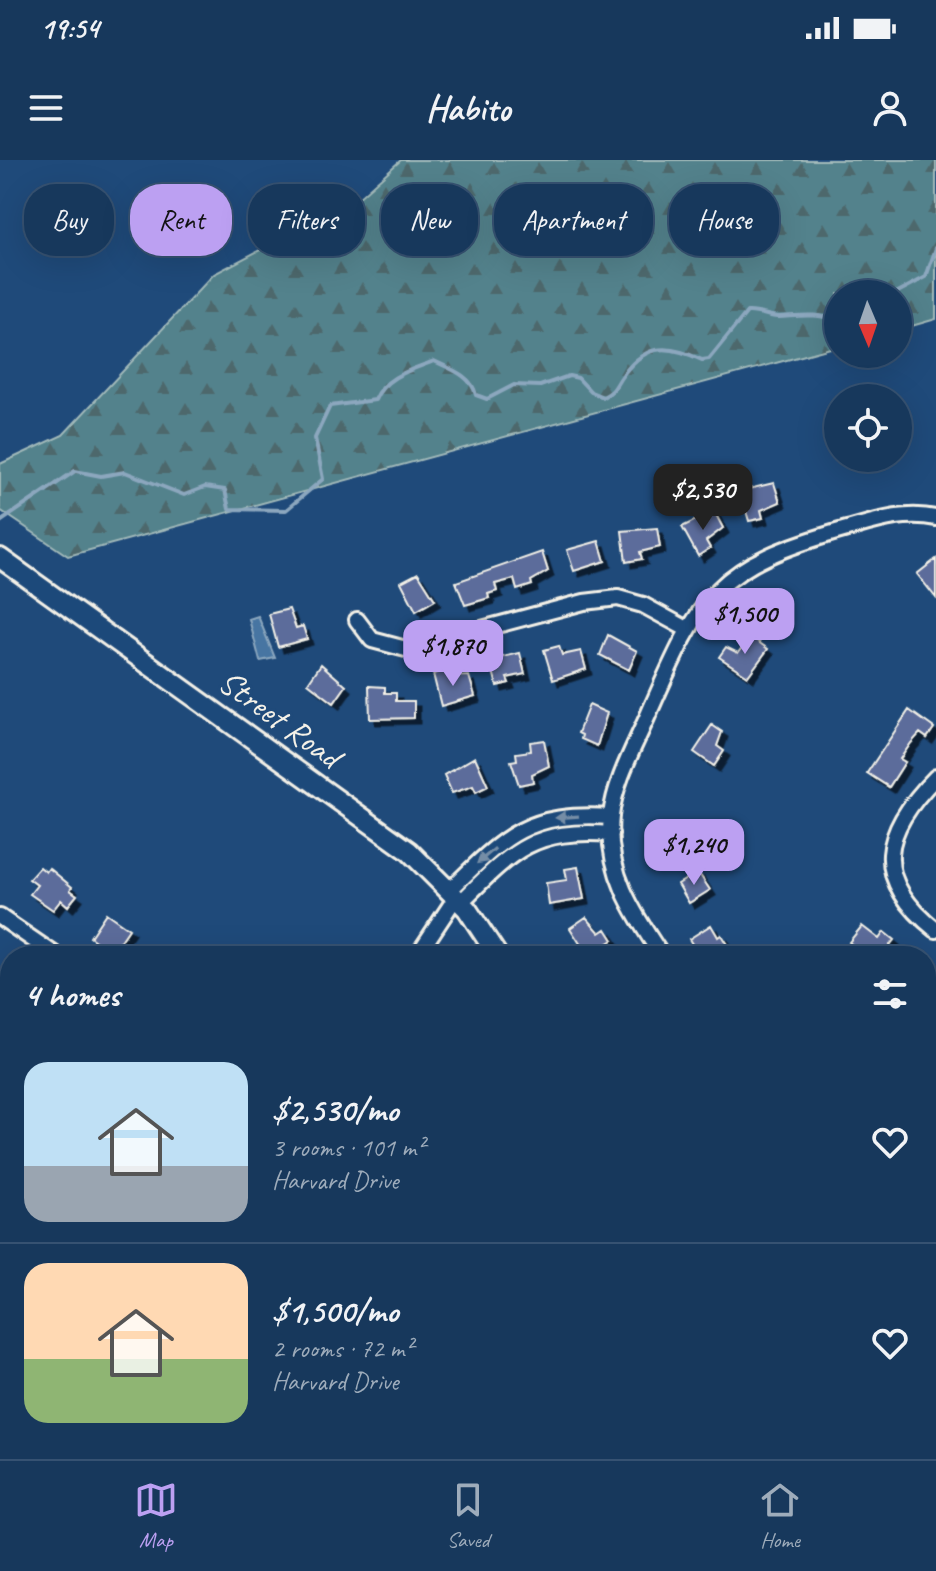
<!DOCTYPE html>
<meta charset="utf-8">
<style>
:root{--surface:#17385c;--page:#203f62;--text:#f1f3f6;--muted:#9eacbb;--line:#365272;--accent:#bca0f2}
body{margin:0;font-family:Caveat,sans-serif;background:var(--page);color:var(--text);height:100vh;display:flex;flex-direction:column;font-size:30px;white-space:nowrap}
*{box-sizing:border-box;margin:0}
p{font-size:26px;color:var(--muted)}
.icon{flex:none;width:44px;height:44px;fill:none;stroke:currentColor;stroke-width:2;stroke-linecap:round;stroke-linejoin:round}
.map{position:relative;flex:1;overflow:hidden}
.sheet{position:absolute;left:0px;top:786px;width:936px;height:514px;display:flex;flex-direction:column;background:var(--surface);border-radius:32px 32px 0 0;box-shadow:0 8px 32px #0002,0 0 0 2px var(--line)}
.sheet>*{flex:none}
.guide{position:absolute;left:24px;top:24px;width:888px;height:72px;display:flex;gap:16px}
.needle{width:52px;rotate:178deg}
.fabs{position:absolute;left:824px;top:120px;display:grid;gap:16px}
.fabs a{display:grid;place-items:center;width:88px;height:88px;border-radius:50%;background:var(--surface);box-shadow:0 8px 32px #0002,0 0 0 2px var(--line);font-size:40px}
.price{position:absolute;translate:-50% -68px;padding:0 18px;border-radius:16px;background:var(--accent);color:#111;font-size:26px;line-height:52px;filter:drop-shadow(0 2px 4px #0008)}
.price::after{content:'';position:absolute;left:50%;top:48px;width:24px;height:18px;margin-left:-12px;background:inherit;clip-path:polygon(0 0,100% 0,50% 100%)}
.price.selected{background:#222;color:#fff}
ul{padding:0;list-style:none}
li{display:flex;align-items:center;gap:24px;height:200px;padding:0 24px}
li+li{border-top:2px solid var(--line)}
li span{display:grid;place-items:center;flex:none;width:224px;height:160px;border-radius:24px;color:#555}
li>.icon{margin-inline-start:auto}
span .icon{width:96px;height:96px;fill:#fffc;stroke-width:1}
li b{font-size:34px}
h2{display:flex;justify-content:space-between;align-items:center;height:96px;padding:0 24px;font-size:34px}
.tag{padding:0 28px;border-radius:32px;background:var(--surface);box-shadow:0 8px 32px #0002,0 0 0 2px var(--line);font-size:28px;line-height:72px}
.tag.selected{background:var(--accent);color:#111}
.status{display:flex;justify-content:space-between;align-items:center;height:56px;padding:0 40px;background:var(--surface);direction:ltr}
.status svg{height:22px;fill:currentColor}
header{display:flex;justify-content:space-between;align-items:center;height:104px;padding:0 24px;background:var(--surface);font-size:36px;font-weight:600}
.menu{display:flex;justify-content:space-around;align-items:center;height:112px;border-top:2px solid var(--line);background:var(--surface);font-size:22px;color:var(--muted)}
.menu a{display:grid;justify-items:center;gap:4px}
.menu .selected{color:var(--accent)}
.map>svg:first-child{display:block}
</style>
<div class="status"><b>19:54</b><svg viewBox="0 0 49 12"><path d="M0 12V9h3v3zM5 12V6h3v6zM10 12V3h3v9zM15 12V0h3v12zM26 1h20v11H26zM47 4h2v5h-2z"/></svg></div>
<header><svg class="icon" aria-label="menu" viewBox="0 0 24 24"><path d="M4 6h16M4 12h16M4 18h16"/></svg>Habito<svg class="icon" aria-label="person" viewBox="0 0 24 24"><circle cx="12" cy="8" r="4"/><path d="M4 21q1-7 8-7t8 7"/></svg></header>
<div class="map">
<svg width="936" height="1299" viewBox="0 0 936 1299">
<defs>
<pattern id="forest-firs" width="22" height="20" patternUnits="userSpaceOnUse" patternTransform="scale(2)"><rect width="22" height="20" fill="#52828c"/><path d="M5 1l3.5 6h-7zM16 11l3.5 6h-7z" fill="#4e686c"/></pattern>
<filter id="shadow"><feDropShadow dx="5.5" dy="5.5" stdDeviation="0" flood-color="#0009"/></filter>
</defs>
<rect width="100%" height="100%" fill="#1f4a7a"/>
<filter id="ink" filterUnits="userSpaceOnUse"><feTurbulence type="fractalNoise" baseFrequency=".0125" numOctaves="2"/><feDisplacementMap in="SourceGraphic" scale="16" xChannelSelector="R" yChannelSelector="G"/><feConvolveMatrix kernelMatrix="1 2 1 2 8 2 1 2 1" color-interpolation-filters="sRGB"/></filter>
<g filter="url(#ink)">
<!-- forest -->
<path fill="url(#forest-firs)" stroke="#a3baba" stroke-width="2" d="M401 0H936V159L898 170V134H838V186L68 396 0 350V304L63 275 214 114 356 40Z"/>
<!-- water -->
<path fill="#4675a2" stroke="#8ca7be" stroke-width="2" d="M258 456 275 498 260 501 249 459Z"/>
<g fill="none" stroke-linecap="round" stroke-linejoin="round">
<!-- stream -->
<path stroke="#8ca7be" stroke-width="4" d="M894 134 926 117 936 88
M0 362 75 311 101 316 125 312 184 335 205 327 225 330 229 349 286 350 323 319 315 278 330 246 375 240C385 216 411 210 434 201 451 209 472 216 476 235L487 239 514 225 540 226 569 216 578 218 591 232 603 237C613 232 614 229 620 219 643 185 665 182 702 200L709 199 747 152C759 151 768 157 779 157 799 156 819 152 838 162"/>
</g>
<!-- building -->
<path fill="#5c6c9b" stroke="#f4f1e8" stroke-width="2" filter="url(#shadow)" d="M774 323 780 342 761 350 763 358 749 361 740 331Z
M714 351 723 368 706 381 710 388 698 396 682 367Z
M657 368 660 387 640 392 642 399 626 402 622 371Z
M599 381 605 401 574 411 567 390Z
M542 392 548 411 531 421 532 425 517 430 514 419 495 424 497 431 488 434 489 438 465 445 456 422Z
M936 399V438L917 414Z
M418 413 435 440 416 451 401 422Z
M289 449 296 468 303 466 307 479 278 487 269 454Z
M608 475 637 491 629 510 600 495Z
M750 476 768 489 748 516 719 497 726 487 738 493Z
M559 486 562 495 581 491 586 509 553 520 544 490Z
M520 493 525 514 507 518 509 523 497 526 490 500Z
M321 504 346 526 334 543 308 523Z
M447 510 449 517 469 516 475 536 441 546 433 514Z
M369 526 385 527V533H396V541H414V558L370 559Z
M589 545 607 553 597 586 581 579 582 575 578 573Z
M909 550 934 568 927 578 920 573 911 583 900 599 905 602 889 627 867 613Z
M712 565 722 572 717 586 724 591 714 606 694 592Z
M544 580 549 606 532 614 533 622 519 625 511 601 517 600 516 593 531 591 530 582Z
M475 597 488 626 476 632 473 626 452 633 444 615Z
M40 707 46 712 49 708 72 727 70 730 77 735 68 746 61 740 53 750 30 734 37 725 29 719Z
M578 707 584 739 549 745 546 723 567 720 565 709Z
M698 712 710 730 689 743 678 724Z
M106 753 129 769 112 794 90 777Z
M586 757 600 773 606 769 613 780 588 796 570 768Z
M711 765 718 777 721 775 734 796H707L702 788 697 792 689 779Z
M862 766 879 779 884 772 894 780 881 796H866L849 782Z
M926 972 936 978V1002L926 1018Z
M4 1024 10 1029V1055L0 1048V1030Z
M10 1165V1198L0 1200V1167Z"/>
<g fill="none" stroke-linecap="round" stroke-linejoin="round">
<defs>
<path id="minor" d="M357 460 372 480 406 489 584 442 618 438 643 445 687 469
M936 617C882 671 870 718 936 770
M450 730C506 674 529 652 611 657
M461 742C513 690 534 668 611 674
M0 757 57 796
M417 796 456 737
M662 796C633 753 605 710 611 656 615 620 635 586 649 553 702 432 715 406 847 369 876 361 905 351 936 358
M926 923 936 912
M0 1093 10 1101
M926 1202 936 1188
M255 1290 263 1299
M42 1299 49 1290
M547 1299 554 1290"/>
<path id="secondary" d="M0 398 409 691 467 749 498 796
M854 1290 866 1299"/>
</defs>
<!-- minor casing -->
<use href="#minor" stroke="#f4f1e8" stroke-width="20"/>
<!-- secondary casing -->
<use href="#secondary" stroke="#f4f1e8" stroke-width="24"/>
<!-- minor -->
<use href="#minor" stroke="#1f4a7a" stroke-width="14"/>
<!-- secondary -->
<use href="#secondary" stroke="#1f4a7a" stroke-width="18"/>
</g>
<!-- one-way arrows -->
<defs><path id="oneway-solid" d="M-6-.8H1V-3.2L6.5 0L1 3.2V.8H-6Z" transform="scale(2)"/></defs>
<g fill="#748da6">
<use href="#oneway-solid" transform="translate(567 657) rotate(176)"/>
<use href="#oneway-solid" transform="translate(486 696) rotate(140)"/>
</g>
</g>
<g text-anchor="middle" stroke-width="6" stroke-linejoin="round" paint-order="stroke">
<!-- street labels -->
<g font-size="34" fill="#f4f1e8" stroke="#1f4a7a">
<text transform="translate(280 558) rotate(36)" y="12">Street Road</text>
</g>
</g>
</svg>
<div class="fabs">
<a><svg class="needle" viewBox="-14 -14 28 28"><path d="M0-13l5 13h-10z" fill="#e53935"/><path d="M0 13l5-13h-10z" fill="#9eacbb"/></svg></a>
<a><svg class="icon" aria-label="locate" viewBox="0 0 24 24"><circle cx="12" cy="12" r="6"/><path d="M12 2v4M12 18v4M2 12h4M18 12h4"/></svg></a>
</div>
<b class="price selected" style="left:703px;top:372px">$2,530</b>
<b class="price" style="left:745px;top:496px">$1,500</b>
<b class="price" style="left:453px;top:528px">$1,870</b>
<b class="price" style="left:694px;top:727px">$1,240</b>
<div class="guide">
<a class="tag">Buy</a>
<a class="tag selected">Rent</a>
<a class="tag">Filters</a>
<a class="tag">New</a>
<a class="tag">Apartment</a>
<a class="tag">House</a>
</div>
<section class="sheet">
<h2>4 homes<svg class="icon" aria-label="filters" viewBox="0 0 24 24"><path d="M4 7h16M4 17h16"/><circle cx="9" cy="7" r="2"/><circle cx="15" cy="17" r="2"/></svg></h2>
<ul>
<li><span style="background:linear-gradient(#bfe0f5 65%,#9aa5b1 0)"><svg class="icon" aria-label="home" viewBox="0 0 24 24"><path d="M3 11l9-7 9 7M6 9v11h12V9"/></svg></span><div><b>$2,530/mo</b><p>3 rooms · 101 m²</p><p>Harvard Drive</p></div><svg class="icon" aria-label="heart" viewBox="0 0 24 24"><path d="M12 20l-8-8c-3-5 5-10 8-4 3-6 11-1 8 4z"/></svg></li>
<li><span style="background:linear-gradient(#ffd9b3 60%,#8fb573 0)"><svg class="icon" aria-label="home" viewBox="0 0 24 24"><path d="M3 11l9-7 9 7M6 9v11h12V9"/></svg></span><div><b>$1,500/mo</b><p>2 rooms · 72 m²</p><p>Harvard Drive</p></div><svg class="icon" aria-label="heart" viewBox="0 0 24 24"><path d="M12 20l-8-8c-3-5 5-10 8-4 3-6 11-1 8 4z"/></svg></li>
</ul>
</section>
</div>
<nav class="menu">
<a class="selected"><svg class="icon" aria-label="map" viewBox="0 0 24 24"><path d="M3 6l6-2 6 2 6-2v14l-6 2-6-2-6 2zM9 4v14M15 6v14"/></svg>Map</a>
<a><svg class="icon" aria-label="saved" viewBox="0 0 24 24"><path d="M7 4h10v16l-5-4-5 4z"/></svg>Saved</a>
<a><svg class="icon" aria-label="home" viewBox="0 0 24 24"><path d="M3 11l9-7 9 7M6 9v11h12V9"/></svg>Home</a>
</nav>
